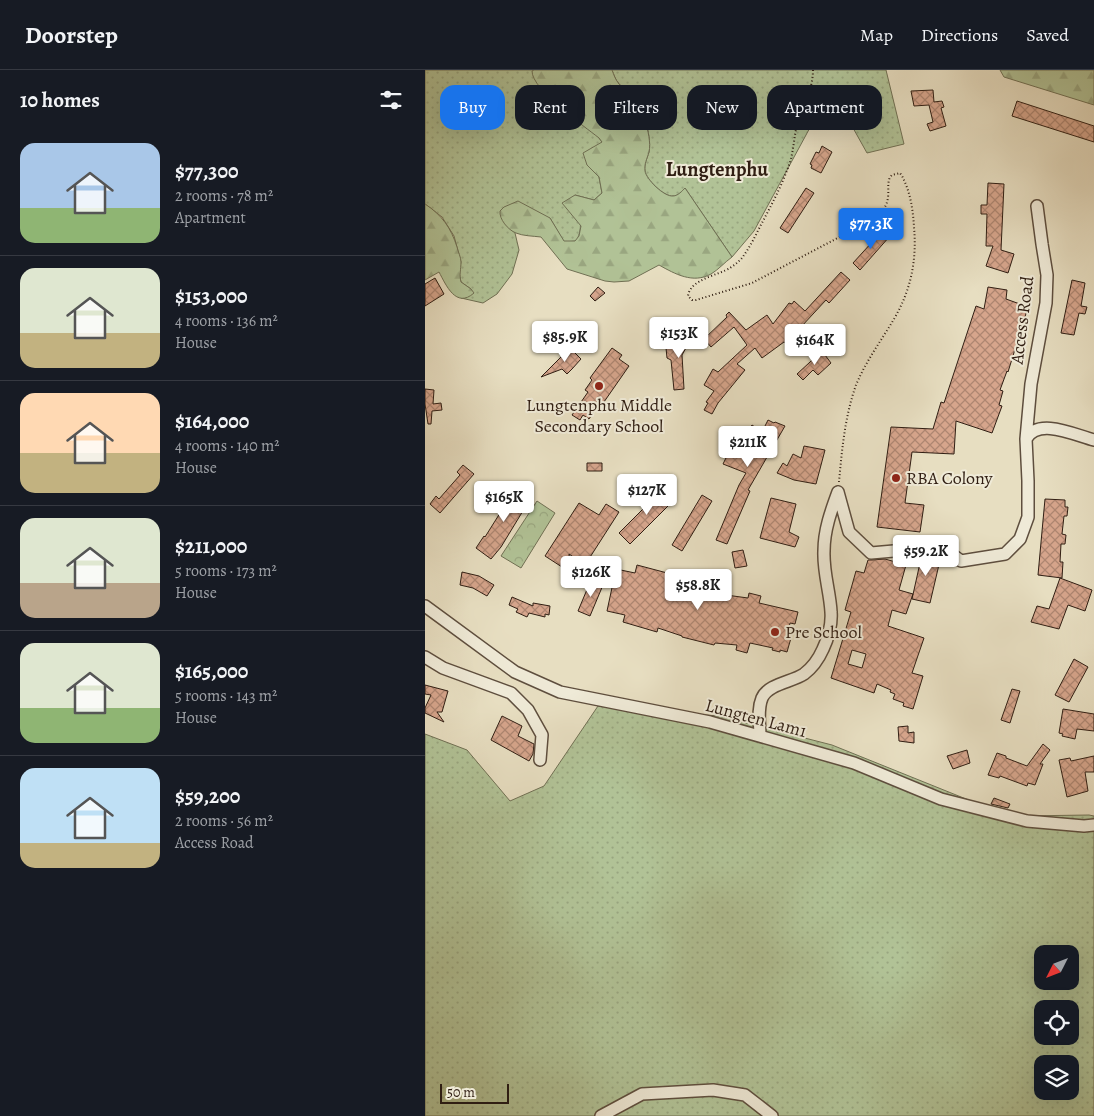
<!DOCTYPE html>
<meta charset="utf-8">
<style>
:root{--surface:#171b24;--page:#242831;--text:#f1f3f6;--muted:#9ea1a6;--line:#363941;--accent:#1a73e8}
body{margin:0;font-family:Alegreya,serif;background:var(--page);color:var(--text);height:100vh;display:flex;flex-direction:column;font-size:19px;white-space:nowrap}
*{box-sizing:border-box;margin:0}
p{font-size:16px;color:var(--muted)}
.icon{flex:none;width:28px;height:28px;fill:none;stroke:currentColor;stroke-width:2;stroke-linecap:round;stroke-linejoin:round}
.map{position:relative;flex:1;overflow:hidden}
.details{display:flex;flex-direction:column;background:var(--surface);width:425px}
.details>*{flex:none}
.top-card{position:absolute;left:15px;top:15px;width:475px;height:45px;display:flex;gap:10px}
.needle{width:32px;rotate:228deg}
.tools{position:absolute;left:609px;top:875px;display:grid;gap:10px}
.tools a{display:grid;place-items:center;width:45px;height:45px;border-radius:10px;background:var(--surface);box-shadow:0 5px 20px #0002;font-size:25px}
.scale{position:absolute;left:15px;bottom:12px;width:69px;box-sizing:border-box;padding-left:5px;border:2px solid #301e13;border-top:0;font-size:14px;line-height:18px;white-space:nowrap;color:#301e13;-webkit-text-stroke:4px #efead7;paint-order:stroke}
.price{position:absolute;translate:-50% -42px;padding:0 11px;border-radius:5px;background:#fff;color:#222;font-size:16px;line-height:32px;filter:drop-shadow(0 1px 2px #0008)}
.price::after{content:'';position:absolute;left:50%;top:30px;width:15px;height:11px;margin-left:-8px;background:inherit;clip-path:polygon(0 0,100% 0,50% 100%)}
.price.current{background:var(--accent);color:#fff}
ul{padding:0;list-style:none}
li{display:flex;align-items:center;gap:15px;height:125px;padding:0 20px}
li+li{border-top:1px solid var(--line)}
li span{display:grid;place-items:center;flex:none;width:140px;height:100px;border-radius:15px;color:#555}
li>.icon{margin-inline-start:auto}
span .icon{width:60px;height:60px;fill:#fffc;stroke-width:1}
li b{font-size:21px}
h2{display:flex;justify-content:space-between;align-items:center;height:60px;padding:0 20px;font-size:21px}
.tag{padding:0 18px;border-radius:15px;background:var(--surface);box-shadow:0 5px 20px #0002;font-size:18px;line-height:45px}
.tag.current{background:var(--accent);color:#fff}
header{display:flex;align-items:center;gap:30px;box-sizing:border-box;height:70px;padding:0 25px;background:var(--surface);border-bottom:1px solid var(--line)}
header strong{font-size:24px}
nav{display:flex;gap:28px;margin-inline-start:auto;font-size:18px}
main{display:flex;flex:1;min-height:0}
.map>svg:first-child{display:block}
</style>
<header>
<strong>Doorstep</strong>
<nav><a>Map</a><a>Directions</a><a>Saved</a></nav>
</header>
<main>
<section class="details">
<h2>10 homes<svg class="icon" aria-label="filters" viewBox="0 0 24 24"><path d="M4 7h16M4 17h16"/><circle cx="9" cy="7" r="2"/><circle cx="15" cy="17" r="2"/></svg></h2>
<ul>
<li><span style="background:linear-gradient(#a9c7e8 65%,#8fb573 0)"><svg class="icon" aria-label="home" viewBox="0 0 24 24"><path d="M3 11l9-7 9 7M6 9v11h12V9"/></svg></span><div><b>$77,300</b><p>2 rooms · 78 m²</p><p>Apartment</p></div></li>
<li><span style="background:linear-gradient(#dfe7d0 65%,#c2b280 0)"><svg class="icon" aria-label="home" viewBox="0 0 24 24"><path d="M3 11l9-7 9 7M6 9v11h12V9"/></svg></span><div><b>$153,000</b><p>4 rooms · 136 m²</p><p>House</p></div></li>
<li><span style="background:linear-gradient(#ffd9b3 60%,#c2b280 0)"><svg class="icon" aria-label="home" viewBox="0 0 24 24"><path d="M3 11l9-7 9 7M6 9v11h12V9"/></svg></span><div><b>$164,000</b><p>4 rooms · 140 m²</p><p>House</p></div></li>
<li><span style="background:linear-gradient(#dfe7d0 65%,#b9a48a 0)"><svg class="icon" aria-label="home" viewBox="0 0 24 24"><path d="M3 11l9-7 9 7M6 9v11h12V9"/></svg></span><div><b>$211,000</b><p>5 rooms · 173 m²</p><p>House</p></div></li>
<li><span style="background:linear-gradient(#dfe7d0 65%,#8fb573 0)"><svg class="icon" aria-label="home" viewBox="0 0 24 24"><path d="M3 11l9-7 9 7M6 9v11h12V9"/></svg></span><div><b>$165,000</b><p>5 rooms · 143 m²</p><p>House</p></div></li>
<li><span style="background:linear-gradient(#bfe0f5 75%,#c2b280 0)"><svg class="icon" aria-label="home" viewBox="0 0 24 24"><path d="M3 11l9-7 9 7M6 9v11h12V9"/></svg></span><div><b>$59,200</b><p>2 rooms · 56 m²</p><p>Access Road</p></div></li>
</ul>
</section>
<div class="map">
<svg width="669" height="1046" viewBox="0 0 669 1046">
<defs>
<pattern id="grass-dots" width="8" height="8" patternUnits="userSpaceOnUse" patternTransform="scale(1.25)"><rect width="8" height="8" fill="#b1c296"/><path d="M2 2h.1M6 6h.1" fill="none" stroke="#99a680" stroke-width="1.8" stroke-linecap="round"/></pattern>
<pattern id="forest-firs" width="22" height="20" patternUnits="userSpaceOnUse" patternTransform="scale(1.25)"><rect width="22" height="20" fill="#b1c296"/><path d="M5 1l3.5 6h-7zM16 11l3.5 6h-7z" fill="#99a680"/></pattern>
<pattern id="park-crowns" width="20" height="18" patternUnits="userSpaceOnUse" patternTransform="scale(1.25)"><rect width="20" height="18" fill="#b1c296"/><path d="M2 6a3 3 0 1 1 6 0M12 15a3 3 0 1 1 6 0" fill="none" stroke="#99a680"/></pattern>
<pattern id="building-cross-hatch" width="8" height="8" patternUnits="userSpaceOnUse" patternTransform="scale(1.25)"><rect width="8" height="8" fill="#d6a58c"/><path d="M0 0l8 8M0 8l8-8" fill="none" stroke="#ae8671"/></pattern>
</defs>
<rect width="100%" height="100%" fill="#e7dec1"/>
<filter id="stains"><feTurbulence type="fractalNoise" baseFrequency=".004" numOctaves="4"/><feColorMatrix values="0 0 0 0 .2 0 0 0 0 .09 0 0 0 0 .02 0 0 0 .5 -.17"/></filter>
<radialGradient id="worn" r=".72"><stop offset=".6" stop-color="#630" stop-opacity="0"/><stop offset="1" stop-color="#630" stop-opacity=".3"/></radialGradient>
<!-- grass -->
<path fill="url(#grass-dots)" stroke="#707054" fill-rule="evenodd" d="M0 0H109L107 1 174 68 177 72 162 95 174 107 177 123 169 130 150 125C153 140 160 157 151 171L139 172 125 148 81 155 90 163 94 180 87 204 72 224 58 233 36 228H40L46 219 36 212 34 203 36 192 29 166 17 147 0 134Z
M187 0H461L479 74 442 83 418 40 394 41 329 161 307 187 260 118C257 121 253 126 248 126 239 127 221 109 220 101 219 94 222 89 224 82 226 73 223 60 221 52 217 42 212 32 206 24 203 20 198 18 194 14 190 9 189 5 187 0Z
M173 636 294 646 407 675 556 735 595 746 664 745 669 746V1046H0V664L42 680 85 731 119 716ZM618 884H645V911H618ZM618 939H645V966H618ZM618 994H645V1021H618Z"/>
<!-- forest -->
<path fill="url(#forest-firs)" stroke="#707054" d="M109 0H187C189 5 190 9 194 14 198 18 203 20 206 24 212 32 217 42 220 51 223 60 226 73 224 82 222 89 219 94 220 101 221 109 239 127 248 126 253 126 257 121 260 118L307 187C300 192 293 200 286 204 268 214 250 204 234 195L204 211 189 212 180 211 142 199 116 167C108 166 98 166 91 163 83 160 74 149 75 141L79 137 93 131 125 148 139 171H150L154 166 156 156 137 133 150 125 169 130 177 123 174 107 162 95 158 83 177 72 174 68C159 56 107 20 107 1Z
M575 0H669V35L579 7Z
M0 134C17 145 26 158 32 177 33 182 36 187 36 192 36 200 34 204 36 212L46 219 49 223C31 239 21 215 14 202L0 210Z"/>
<!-- park -->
<path fill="url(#park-crowns)" stroke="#707054" d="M112 431 130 443 96 498 76 486Z"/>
<!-- building -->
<path fill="url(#building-cross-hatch)" stroke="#301e13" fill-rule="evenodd" d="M508 20 509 32 517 31 519 37 516 38 521 56 505 61 502 54 508 52 504 35 489 36 486 21Z
M592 31 669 56V72L587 46Z
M397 76 407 82 396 103 386 98 387 95 385 94 391 82 394 83Z
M563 113 579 114 576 180 589 184 583 203 561 196 568 176H561L562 144H556V135H562Z
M381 118 389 123 363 163 355 158Z
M458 160 465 166 435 200 428 193Z
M416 202 425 210 404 233 401 230 376 257 377 258 371 263 361 273 359 272 337 288 330 278 312 294 320 300 293 333 287 344 279 340 283 333 281 332 289 321 279 315 288 299 293 302 322 275 309 257 286 277 279 269 302 247 301 245 304 242 321 260 342 245 348 254 364 233 367 234 369 231 380 241Z
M10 208 19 224 0 236V214Z
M647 210 660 213 656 236 662 237 660 244 654 243 649 265 636 263Z
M173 217 180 223 170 231 165 226Z
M563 217 582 220 581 229 603 237 583 302 582 301 575 320 578 321 574 335 577 336 567 363 531 351 529 384 487 382 480 433 499 435 495 462 452 457 466 357 508 359 516 332 519 333 551 236 559 239Z
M259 259 268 265 257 285 259 319 249 320 246 290 242 288 241 278H247Z
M145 278 156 289 147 299 142 304 137 299 116 307Z
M187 278 197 285 194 289 204 296 172 342 170 340 164 349 158 345 155 350 147 345 163 322 160 320 167 310 165 308Z
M397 281 406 293 393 305 388 300 378 310 372 304Z
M0 319 9 320 8 334 16 333 17 340 7 341 6 354H3L0 334Z
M343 350 349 353 350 352 360 356 323 420 325 421 302 474 291 470 314 415 321 403 298 394 314 361 321 363 327 355 337 362Z
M379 376 400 380 391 414 369 410 352 403 358 393 362 396 368 384 376 388Z
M162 393H177V401H162Z
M38 395 49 404 15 443 5 434 11 426 14 429 35 405 32 402Z
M92 416 107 426 76 477 66 489 51 478 59 466 60 467Z
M239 418 250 429 205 474 194 463Z
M277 425 287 431 257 481 247 475Z
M346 428 371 434 364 462 374 467 370 477 335 468Z
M620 429 640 430V437H643L642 446H639L637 464 641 465 640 474H636L635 492H638L637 508 613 505Z
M154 433 174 445 181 434 194 442 160 495 144 484 147 509 139 510 137 497 120 486Z
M318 480 322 496 310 498 307 482Z
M505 483 516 486 505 533 487 529 497 484Z
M460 489 481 495 474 520 488 524 481 544 467 540 463 556 499 568 487 603 498 606 488 639 478 636 479 633 468 629 470 624 465 622 466 620 452 614 449 623 406 608 426 542 420 540 431 501 439 503 443 490H447ZM427 580 441 584 437 598 423 594Z
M212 495 246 504 245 506 270 512 271 510 303 518 301 525 323 528 324 523 336 526 334 533 373 542 370 554 365 553 362 567 366 568 362 582 355 580V582L347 580 348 578 325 573 322 583 311 580 312 575 290 573 289 575 257 567V566L233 558 232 562 198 552 200 545 182 541 191 499 210 503Z
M37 502 54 506 69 515 62 526 48 518 35 515Z
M635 508 667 520 660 541 643 535 634 559 606 552 612 536 624 539Z
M166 510 178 515 165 546 153 541Z
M87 527 108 536V533L125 536 124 545 120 544V547L104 543 102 547 91 542 93 539 84 535Z
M649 589 663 597 644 632 630 625Z
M0 615 23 621 17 642H12L19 652 0 643V638L6 625 0 624Z
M587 619 595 621 585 653 576 650Z
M638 639 669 644V661L652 659 650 669 637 666 638 664 634 663Z
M77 646 97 656 93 666 109 674 108 684 104 691 66 670Z
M483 656V663L489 662V673L474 671 473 657Z
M618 674 625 680 615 694H618L610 715 603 713 602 716 575 706 574 708 563 705 572 683 581 686V688L602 696Z
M542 680 545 693 528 699 522 686Z
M669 686V702H660L663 721 642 727 634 690 645 688 646 691Z
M569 728 585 734 583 738 566 734Z"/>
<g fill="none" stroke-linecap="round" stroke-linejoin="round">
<defs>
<path id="minor" d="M601 369 606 314 621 233 622 205 617 174 612 136
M413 422 424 462 446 483 480 480 509 474 524 482 536 491 580 484 595 469 603 447V411L601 369C613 347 650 365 669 370
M0 536 90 602 135 622 285 652 429 693 516 729 602 751 659 756 669 755
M0 587 18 598 86 623 103 640 117 665 115 690
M335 666C335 654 332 640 337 628 343 614 367 612 379 604 387 598 394 588 398 579 403 569 407 554 406 542 405 522 398 502 399 481 399 460 406 441 413 422
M176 1046 217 1024 288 1020 320 1025 347 1046"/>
</defs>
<!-- minor casing -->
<use href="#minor" stroke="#5e4e3e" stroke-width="14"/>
<!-- path -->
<path stroke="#301e13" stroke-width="2" stroke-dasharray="1 2.5" stroke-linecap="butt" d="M388 0C388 18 379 35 373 51 369 65 369 79 365 92 358 113 348 132 338 151 332 162 327 174 319 185 316 190 311 194 305 198 294 205 265 209 263 226L267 230H271L327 213 443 152C453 146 462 139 463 127 464 120 462 114 465 107L467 105 475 103 477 106C485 121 488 139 489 157 492 190 486 220 469 249 456 271 441 291 431 315 420 346 417 379 414 412"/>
<!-- minor -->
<use href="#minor" stroke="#efead7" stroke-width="11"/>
</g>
<!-- markers -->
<g fill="#8f2418" stroke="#efead7" stroke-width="2">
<circle cx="174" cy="316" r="5"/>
<circle cx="471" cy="408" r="5"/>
<circle cx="350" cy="562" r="5"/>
</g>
<g text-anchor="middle" stroke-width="4" stroke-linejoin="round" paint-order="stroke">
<!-- street labels -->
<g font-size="18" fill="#301e13" stroke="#efead7">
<text transform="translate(597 250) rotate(-83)" y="6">Access Road</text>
<text transform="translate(331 648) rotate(15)" y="6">Lungten Lam1</text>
</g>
<!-- poi labels -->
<g font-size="18" fill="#301e13" stroke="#efead7" text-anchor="start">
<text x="174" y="341" text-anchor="middle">Lungtenphu Middle<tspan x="174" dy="21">Secondary School</tspan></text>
<text x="481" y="414">RBA Colony</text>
<text x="360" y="568">Pre School</text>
</g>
<!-- quarter labels -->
<g font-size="20" font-weight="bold" fill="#301e13" stroke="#efead7">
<text x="292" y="106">Lungtenphu</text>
</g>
</g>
<rect width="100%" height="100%" filter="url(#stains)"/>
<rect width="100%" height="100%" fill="url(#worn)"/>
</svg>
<div class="tools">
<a><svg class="needle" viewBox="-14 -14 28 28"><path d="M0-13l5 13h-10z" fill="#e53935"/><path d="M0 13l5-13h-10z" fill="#9ea1a6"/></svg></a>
<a><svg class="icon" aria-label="locate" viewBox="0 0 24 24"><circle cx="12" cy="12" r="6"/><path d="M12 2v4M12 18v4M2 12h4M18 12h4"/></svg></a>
<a><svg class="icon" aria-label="layers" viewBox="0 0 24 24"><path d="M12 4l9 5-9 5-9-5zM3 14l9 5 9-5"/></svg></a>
</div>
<div class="scale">50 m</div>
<b class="price current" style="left:446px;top:180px">$77.3K</b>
<b class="price" style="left:254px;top:289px">$153K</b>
<b class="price" style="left:140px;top:293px">$85.9K</b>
<b class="price" style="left:390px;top:296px">$164K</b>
<b class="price" style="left:323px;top:398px">$211K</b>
<b class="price" style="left:222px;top:446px">$127K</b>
<b class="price" style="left:79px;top:453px">$165K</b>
<b class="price" style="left:501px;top:507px">$59.2K</b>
<b class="price" style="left:166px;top:528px">$126K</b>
<b class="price" style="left:273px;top:541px">$58.8K</b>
<div class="top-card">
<a class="tag current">Buy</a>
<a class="tag">Rent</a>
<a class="tag">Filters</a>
<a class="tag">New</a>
<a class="tag">Apartment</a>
</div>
</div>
</main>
